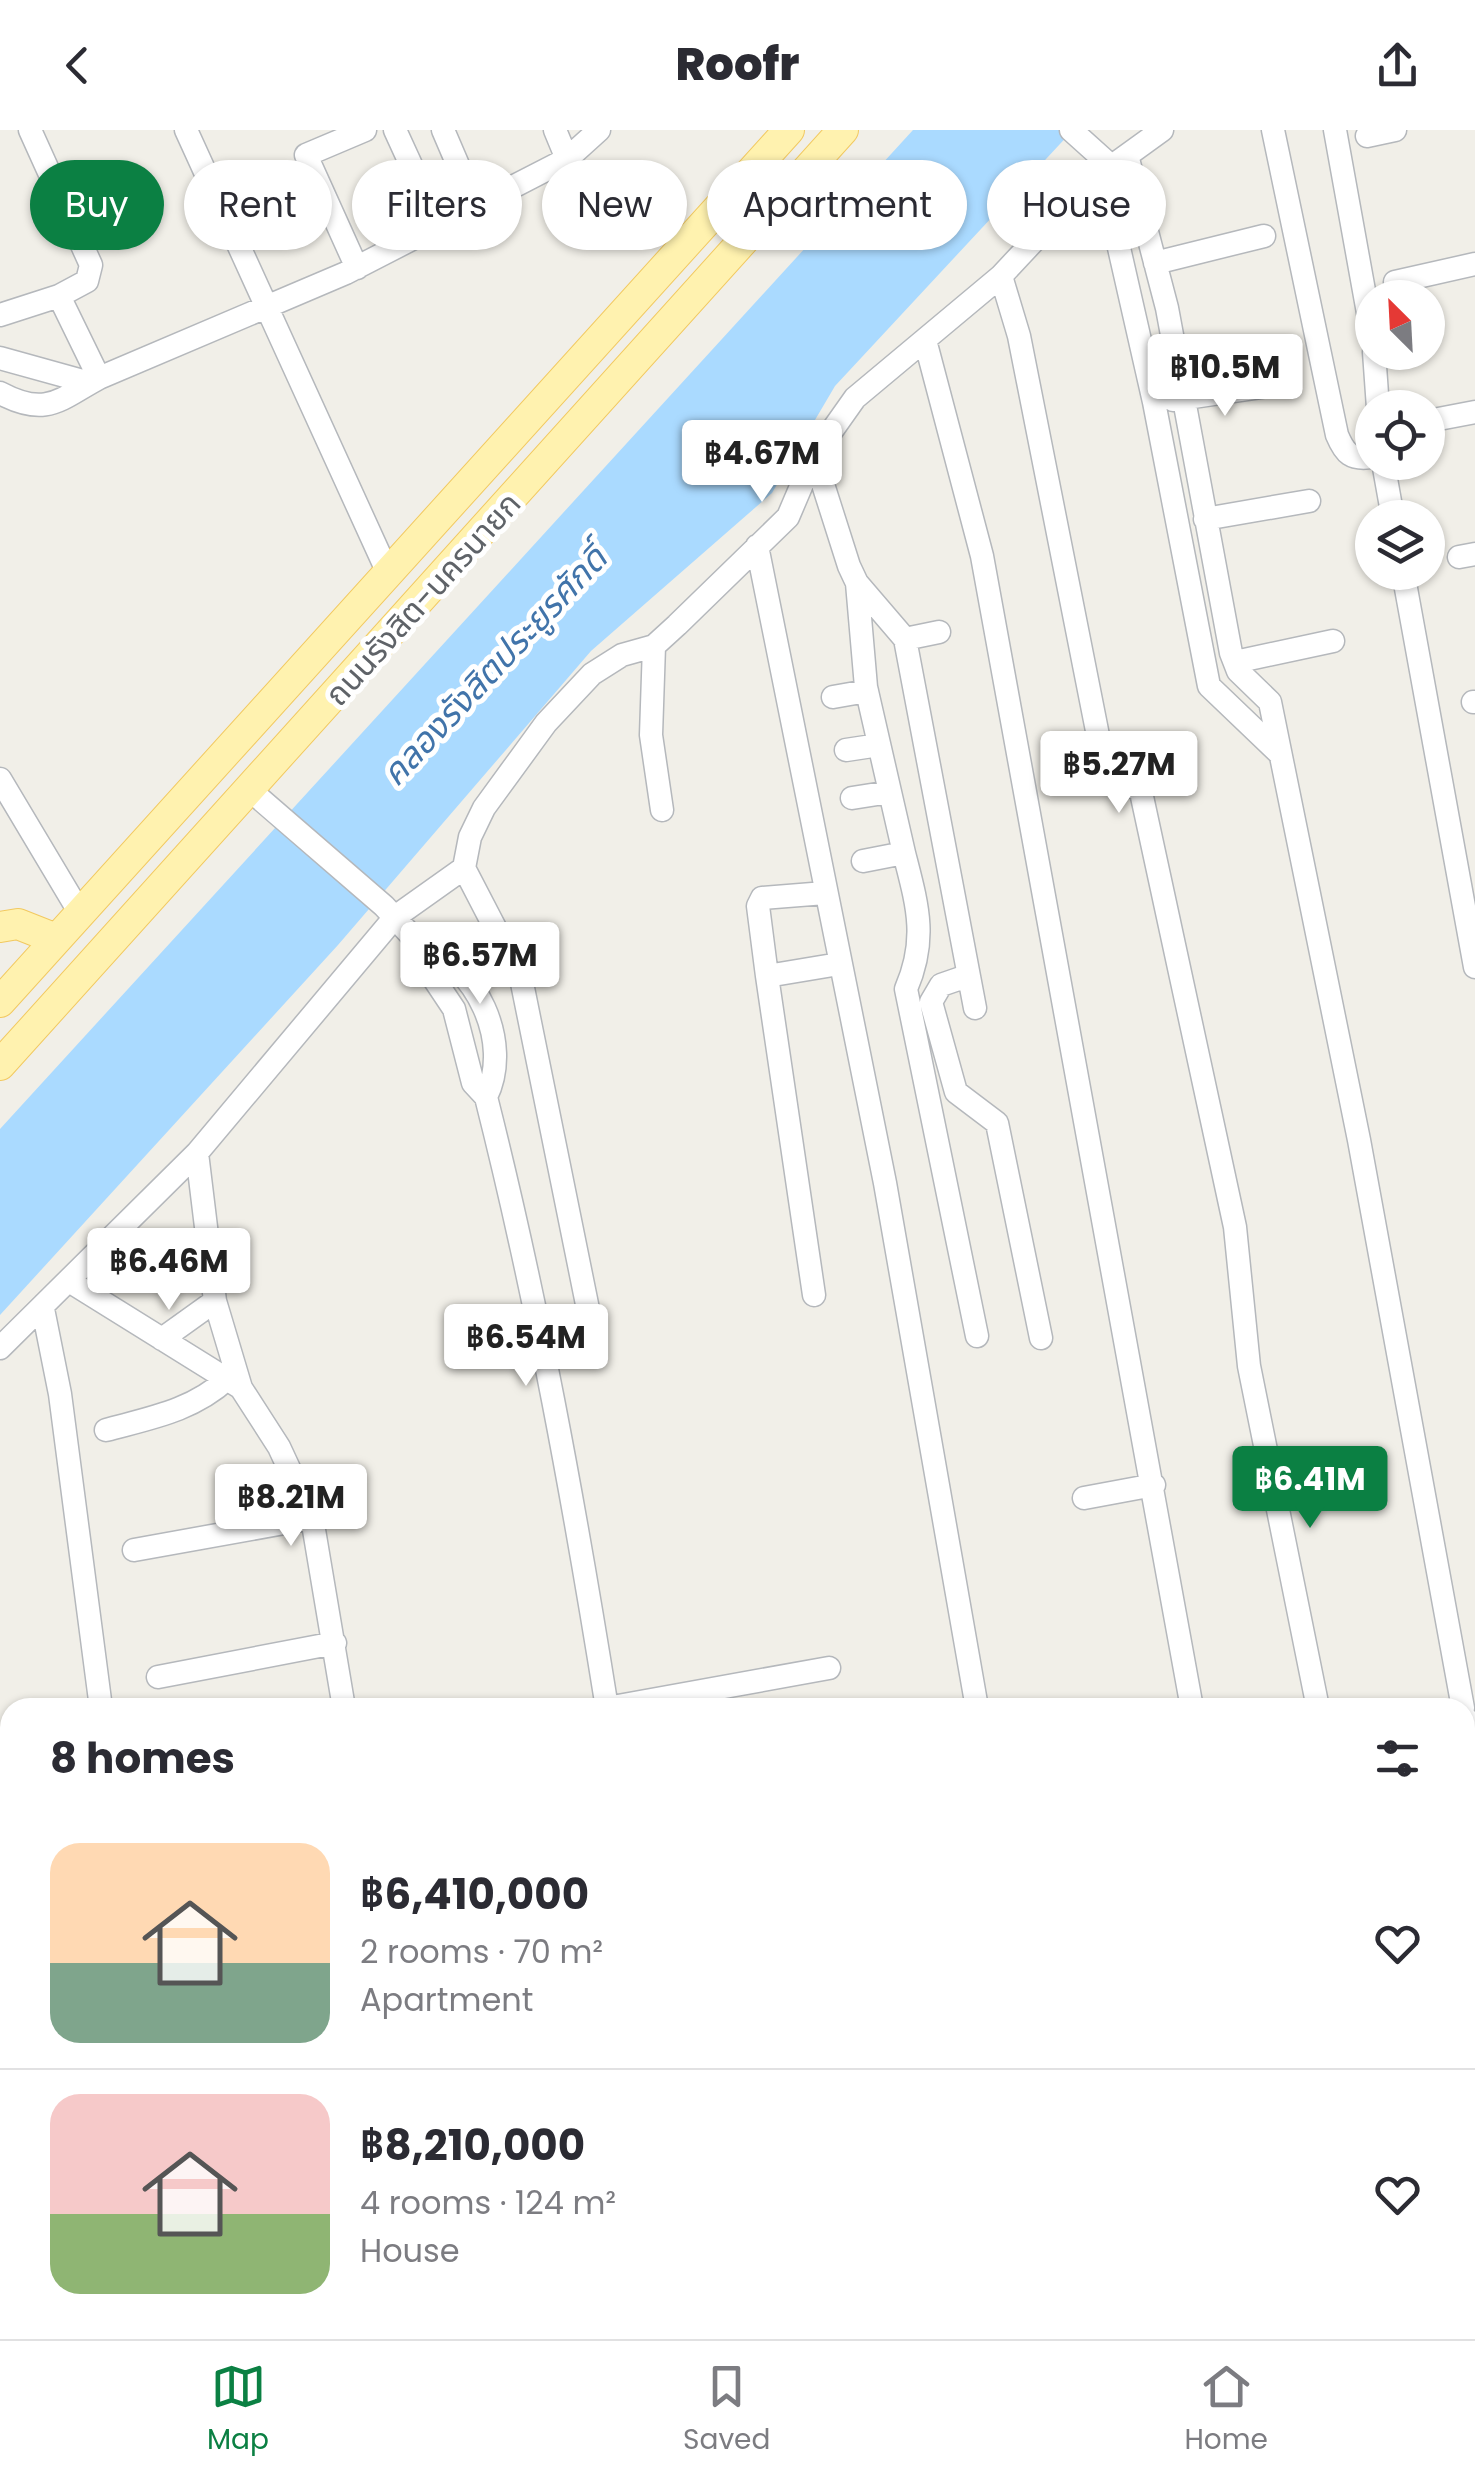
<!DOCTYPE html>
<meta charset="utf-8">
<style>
:root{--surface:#fff;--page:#f7f7f7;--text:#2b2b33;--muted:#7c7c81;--line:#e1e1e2;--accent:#0b8043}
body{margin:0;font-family:Poppins,"Noto Sans Thai",sans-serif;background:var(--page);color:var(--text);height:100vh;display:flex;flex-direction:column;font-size:38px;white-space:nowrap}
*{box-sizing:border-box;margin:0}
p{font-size:32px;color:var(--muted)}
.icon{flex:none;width:55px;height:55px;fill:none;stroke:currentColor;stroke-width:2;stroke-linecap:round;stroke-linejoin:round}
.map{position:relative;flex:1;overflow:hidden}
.details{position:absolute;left:0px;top:1568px;width:1475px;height:642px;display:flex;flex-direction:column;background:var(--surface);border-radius:30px 30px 0 0;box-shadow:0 2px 8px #0004}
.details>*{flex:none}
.guide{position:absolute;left:30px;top:30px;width:1415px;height:90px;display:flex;gap:20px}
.needle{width:65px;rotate:336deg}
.fabs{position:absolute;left:1355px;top:150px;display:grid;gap:20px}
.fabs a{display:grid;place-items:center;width:90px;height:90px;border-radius:50%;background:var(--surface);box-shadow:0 2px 8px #0004;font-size:50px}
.price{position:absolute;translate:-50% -85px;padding:0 22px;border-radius:10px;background:#fff;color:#222;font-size:32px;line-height:65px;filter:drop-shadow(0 2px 5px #0008)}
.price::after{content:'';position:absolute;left:50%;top:60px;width:30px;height:22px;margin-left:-15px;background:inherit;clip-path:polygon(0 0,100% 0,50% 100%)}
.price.on{background:var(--accent);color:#fff}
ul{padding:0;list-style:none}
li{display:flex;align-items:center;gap:30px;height:250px;padding:0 50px}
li+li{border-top:2px solid var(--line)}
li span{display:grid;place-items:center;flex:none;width:280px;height:200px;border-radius:30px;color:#555}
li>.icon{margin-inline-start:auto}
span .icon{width:120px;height:120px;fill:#fffc;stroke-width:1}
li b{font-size:42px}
h2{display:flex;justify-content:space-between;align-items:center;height:120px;padding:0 50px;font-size:42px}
.chip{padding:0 35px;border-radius:45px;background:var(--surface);box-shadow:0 2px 8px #0004;font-size:35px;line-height:90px}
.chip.on{background:var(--accent);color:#fff}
header{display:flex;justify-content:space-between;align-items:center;height:130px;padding:0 50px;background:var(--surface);font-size:45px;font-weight:800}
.tab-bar{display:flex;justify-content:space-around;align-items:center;height:140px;border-top:2px solid var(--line);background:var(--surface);font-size:28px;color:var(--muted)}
.tab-bar a{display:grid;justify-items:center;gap:5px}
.tab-bar .on{color:var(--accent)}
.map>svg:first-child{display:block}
</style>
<header><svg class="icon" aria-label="back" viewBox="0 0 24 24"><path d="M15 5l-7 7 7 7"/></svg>Roofr<svg class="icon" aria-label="share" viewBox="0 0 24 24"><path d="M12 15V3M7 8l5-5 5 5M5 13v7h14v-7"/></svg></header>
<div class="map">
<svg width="1475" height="2209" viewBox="0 0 1475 2209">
<rect width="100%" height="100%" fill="#f1efe8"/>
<!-- water -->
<path fill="#aadaff" d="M913 0H1073L835 256 772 363 591 521 338 815 0 1185V999Z"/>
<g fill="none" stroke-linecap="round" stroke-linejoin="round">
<defs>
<path id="minor" d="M30 0 91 135 87 151 59 166 99 248
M186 0 388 443
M395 0 439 96
M443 0 476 77
M555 0 567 29
M1071 0 1111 36
M1273 0 1337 305C1345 324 1351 330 1372 327
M1335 0 1372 205
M1367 6 1395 0
M1128 29 1167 178 1231 523 1238 541 1270 572 1359 1010 1463 1578
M1102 43 1154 272 1209 556 1280 624
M1155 133 1264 106
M357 138 306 25 365 0
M1001 146 1019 206 1103 631 1107 639 1141 662 1235 1097 1249 1236 1318 1578
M1395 152 1475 134
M0 185 59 166
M925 210 982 426 1192 1578
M1374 222 1378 278
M0 228 90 253
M0 263C47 288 60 269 99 248L346 143 567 29 599 0
M1173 270 1289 253
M1428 291 1475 282
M814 326 849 436 857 453 905 509 975 878
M1383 332 1393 388
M1205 389 1309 371
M757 416 885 1053 977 1578
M1459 427 1475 424
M1403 442 1475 837
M857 453 866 557 904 723 863 731
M905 509 939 502
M654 516 651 605 662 680
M1235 532 1333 511
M833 567 867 561
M1473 572H1475
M846 620 879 615
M0 649 80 783
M251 661 384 776 420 815 426 837 454 879 473 953 486 967C537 1169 574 1372 607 1578L829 1538
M852 668 890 662
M904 723C917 774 928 808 906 859L977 1206
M464 738 521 848 590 1189
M825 763 762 768 758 776 767 846 839 834
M420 815C476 835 513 912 486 967
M767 846 814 1165
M967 846 941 855 931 872 956 962 997 993 1041 1208
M197 1023 215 1171 241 1258 279 1317 312 1388 344 1578
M69 1151 241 1258
M43 1179 60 1264 101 1578
M162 1209 215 1171
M0 1218 197 1023 395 787 464 738 470 707 484 678 546 593 592 544 622 525 654 516 677 495 788 387 814 326 855 268 1001 146 1086 55 1162 0
M106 1300C150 1288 192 1281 227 1249
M1084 1368 1154 1355
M134 1420 312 1388
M158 1547 335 1513
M1465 1587 1475 1641
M0 2022 10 2020
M3 2150 10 2149
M214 2200 216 2209
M316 2200 317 2209
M681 2200 685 2209
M1317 2200 1319 2209
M1441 2200 1443 2209
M771 2209 815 2200"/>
<path id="major" d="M0 797 18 794 56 809
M0 872 789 0
M0 935 843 0"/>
</defs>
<!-- minor casing -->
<use href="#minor" stroke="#b5b8bc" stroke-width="25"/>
<!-- major casing -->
<use href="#major" stroke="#f2c960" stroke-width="32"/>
<!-- minor -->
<use href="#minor" stroke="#fff" stroke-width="22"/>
<!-- major -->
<use href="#major" stroke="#fff2af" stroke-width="30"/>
</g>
<!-- wall -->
<path fill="#afaea9" d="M0 2054 7 2092H6L9 2096 10 2089V2145L0 2146Z
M0 2171 10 2200H27L28 2209H0Z
M70 2200H106V2201L74 2206Z"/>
<!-- shaded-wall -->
<path fill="#8f8d8a" d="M0 2054 1 2056 7 2092 0 2082Z
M4 2089 10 2098V2129Z
M21 2200H27L28 2209H25Z
M62 2200H67L69 2209H64Z
M145 2200H149L152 2209H147Z
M195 2200H200L201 2209H196Z
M290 2200H296L299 2209H292Z"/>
<!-- building -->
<path fill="#cccac5" stroke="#8f8d8a" stroke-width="2.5" d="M10 2044V2078H8L3 2045Z
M4 2089 10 2133 0 2135V2090Z
M10 2169V2200H21L22 2205 0 2208V2171Z
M27 2200H62L64 2209H28Z
M109 2200H145L147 2209H110Z
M151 2200H195L196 2209H152Z
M241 2200H290L292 2209H243Z
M103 2204V2209H71Z"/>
<g text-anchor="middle" stroke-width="10" stroke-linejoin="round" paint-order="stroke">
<!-- street labels -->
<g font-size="32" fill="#5f6368" stroke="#fff">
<text transform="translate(423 469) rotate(-48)" y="11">ถนนรังสิต-นครนายก</text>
</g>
<!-- water labels -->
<g font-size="35" font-style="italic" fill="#4174aa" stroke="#fff">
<text transform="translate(494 536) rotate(-47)" y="12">คลองรังสิตประยูรศักดิ์</text>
</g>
</g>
</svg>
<div class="fabs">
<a><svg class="needle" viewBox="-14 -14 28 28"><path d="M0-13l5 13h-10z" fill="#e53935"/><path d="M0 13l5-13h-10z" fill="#7c7c81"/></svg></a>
<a><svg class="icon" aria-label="locate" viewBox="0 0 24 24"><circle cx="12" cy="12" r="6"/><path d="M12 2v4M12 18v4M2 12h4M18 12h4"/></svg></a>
<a><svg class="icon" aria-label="layers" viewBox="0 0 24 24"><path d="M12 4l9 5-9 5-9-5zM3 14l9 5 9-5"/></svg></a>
</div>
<b class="price" style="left:1225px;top:289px">฿10.5M</b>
<b class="price" style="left:762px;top:375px">฿4.67M</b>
<b class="price" style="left:1119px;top:686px">฿5.27M</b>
<b class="price" style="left:480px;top:877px">฿6.57M</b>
<b class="price" style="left:169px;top:1183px">฿6.46M</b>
<b class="price" style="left:526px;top:1259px">฿6.54M</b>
<b class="price on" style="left:1310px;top:1401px">฿6.41M</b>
<b class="price" style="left:291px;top:1419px">฿8.21M</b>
<div class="guide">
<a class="chip on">Buy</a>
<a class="chip">Rent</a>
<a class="chip">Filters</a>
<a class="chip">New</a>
<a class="chip">Apartment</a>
<a class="chip">House</a>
</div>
<section class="details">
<h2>8 homes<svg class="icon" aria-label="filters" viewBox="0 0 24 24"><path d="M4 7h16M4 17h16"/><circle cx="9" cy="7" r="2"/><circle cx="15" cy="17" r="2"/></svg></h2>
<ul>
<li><span style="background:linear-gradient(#ffd9b3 60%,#7fa58c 0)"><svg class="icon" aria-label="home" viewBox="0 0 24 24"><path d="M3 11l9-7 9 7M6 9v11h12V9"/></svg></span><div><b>฿6,410,000</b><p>2 rooms · 70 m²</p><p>Apartment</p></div><svg class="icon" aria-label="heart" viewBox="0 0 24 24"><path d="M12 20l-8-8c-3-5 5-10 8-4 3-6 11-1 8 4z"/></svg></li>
<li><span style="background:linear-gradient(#f6c9c9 60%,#8fb573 0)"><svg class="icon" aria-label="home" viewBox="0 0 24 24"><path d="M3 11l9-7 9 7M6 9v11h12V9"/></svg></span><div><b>฿8,210,000</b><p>4 rooms · 124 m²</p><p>House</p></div><svg class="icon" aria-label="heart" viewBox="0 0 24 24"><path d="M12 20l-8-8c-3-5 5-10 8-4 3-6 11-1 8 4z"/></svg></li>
</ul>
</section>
</div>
<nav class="tab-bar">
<a class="on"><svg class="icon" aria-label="map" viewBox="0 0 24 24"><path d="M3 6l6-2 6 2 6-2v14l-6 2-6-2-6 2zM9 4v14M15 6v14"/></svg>Map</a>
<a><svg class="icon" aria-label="saved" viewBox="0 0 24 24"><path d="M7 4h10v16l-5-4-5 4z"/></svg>Saved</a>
<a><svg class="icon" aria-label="home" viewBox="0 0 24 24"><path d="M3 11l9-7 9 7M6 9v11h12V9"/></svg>Home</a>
</nav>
